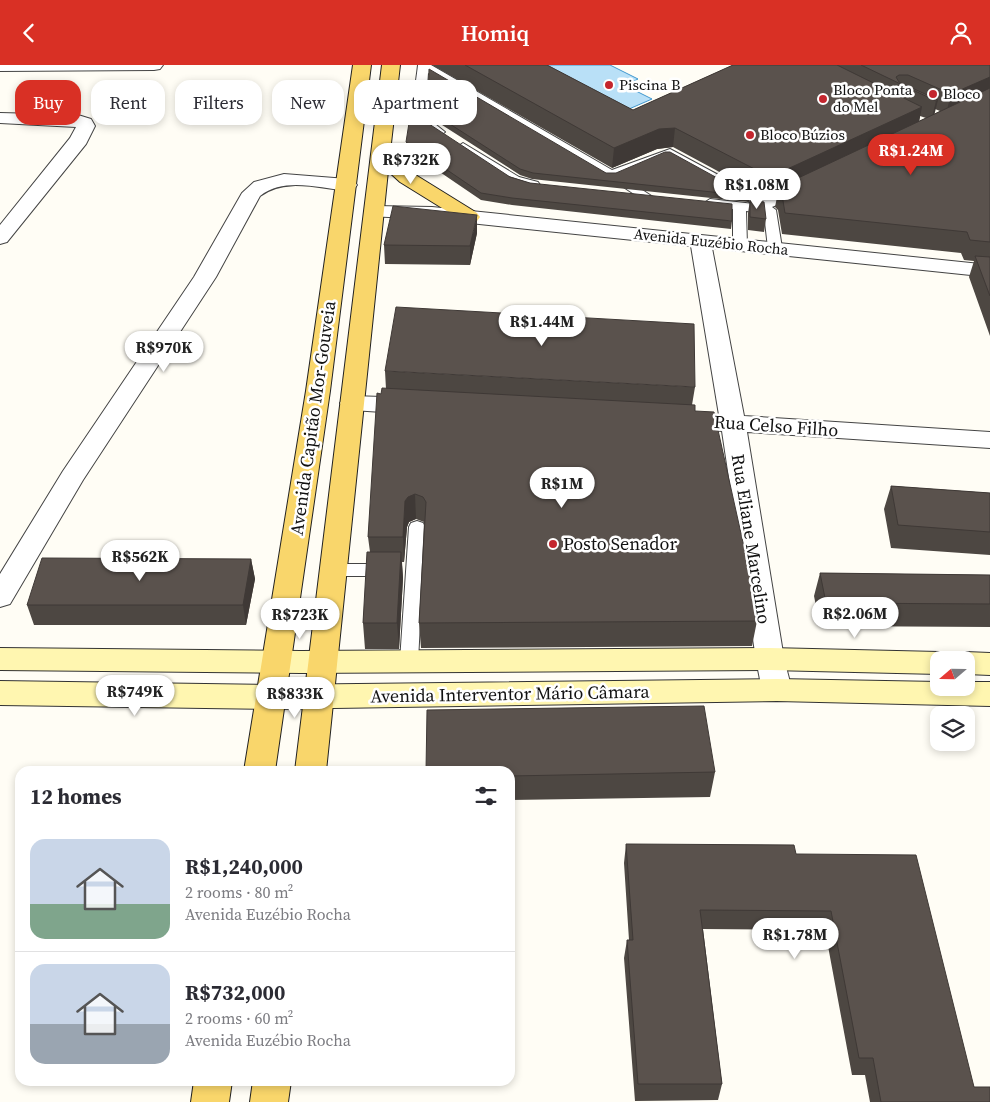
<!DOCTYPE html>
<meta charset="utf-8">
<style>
:root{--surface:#fff;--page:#f2f2f3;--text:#2b2b33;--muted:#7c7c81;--line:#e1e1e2;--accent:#d93025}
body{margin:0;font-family:"Source Serif 4",serif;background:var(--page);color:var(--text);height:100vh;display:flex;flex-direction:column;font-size:19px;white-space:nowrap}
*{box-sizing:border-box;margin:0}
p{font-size:16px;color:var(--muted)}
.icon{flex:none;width:28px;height:28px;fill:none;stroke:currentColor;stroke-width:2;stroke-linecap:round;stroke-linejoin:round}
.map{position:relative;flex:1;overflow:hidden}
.details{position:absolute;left:15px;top:701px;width:500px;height:320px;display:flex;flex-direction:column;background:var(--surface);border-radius:15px;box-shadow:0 2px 8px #0003}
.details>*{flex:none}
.guide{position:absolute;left:15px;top:15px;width:500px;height:45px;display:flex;gap:10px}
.needle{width:32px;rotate:250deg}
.controls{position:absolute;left:930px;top:586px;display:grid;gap:10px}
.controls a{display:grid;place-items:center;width:45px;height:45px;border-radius:10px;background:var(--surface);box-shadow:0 2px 8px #0003;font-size:25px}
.price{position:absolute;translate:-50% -42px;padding:0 11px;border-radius:18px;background:#fff;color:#222;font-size:16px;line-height:32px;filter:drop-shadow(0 1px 2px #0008)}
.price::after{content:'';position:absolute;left:50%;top:30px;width:15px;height:11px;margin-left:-8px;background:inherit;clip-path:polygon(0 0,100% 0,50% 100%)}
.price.current{background:var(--accent);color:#fff}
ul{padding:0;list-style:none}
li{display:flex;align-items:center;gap:15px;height:125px;padding:0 15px}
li+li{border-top:1px solid var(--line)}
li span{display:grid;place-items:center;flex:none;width:140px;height:100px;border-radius:15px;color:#555}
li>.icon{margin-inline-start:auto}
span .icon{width:60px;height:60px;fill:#fffc;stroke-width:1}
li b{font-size:21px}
h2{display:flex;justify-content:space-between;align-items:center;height:60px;padding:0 15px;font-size:21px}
.chip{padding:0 18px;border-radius:15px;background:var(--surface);box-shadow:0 2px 8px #0003;font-size:18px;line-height:45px}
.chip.current{background:var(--accent);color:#fff}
header{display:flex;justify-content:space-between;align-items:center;height:65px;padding:0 15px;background:var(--accent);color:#fff;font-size:22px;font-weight:600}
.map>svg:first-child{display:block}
</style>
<header><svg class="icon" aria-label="back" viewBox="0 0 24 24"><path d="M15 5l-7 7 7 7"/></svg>Homiq<svg class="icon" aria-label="person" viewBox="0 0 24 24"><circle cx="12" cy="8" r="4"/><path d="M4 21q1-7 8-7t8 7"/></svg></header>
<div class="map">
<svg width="990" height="1037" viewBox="0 0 990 1037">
<rect width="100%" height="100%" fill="#fffdf5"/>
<!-- water -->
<path fill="#b9e0f7" stroke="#3f96cf" d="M546 0H610L638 14 630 18 639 22 634 25 652 34 629 44Z"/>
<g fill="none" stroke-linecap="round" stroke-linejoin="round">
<defs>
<path id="service" d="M418 0H431L612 105 670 84 763 134C777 134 789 120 802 123L804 126 802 129 772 142 776 145 782 183 775 187 768 183 764 148 746 146 747 180 740 184 735 183 733 180V144L710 142 704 138 710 134 754 139 669 92 621 111 653 132 647 136 643 135 610 113 428 8 425 51 445 67 439 71C431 69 417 60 414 52 411 44 417 11 418 0Z
M463 78 519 112 538 117 540 120 534 124 511 118 459 85 457 82Z
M417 456 423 458 425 462 418 596 416 601 409 603 402 601 400 596 409 462 411 458Z
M333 499H390L396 501 399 505 396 509 390 511H333L327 509 324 505 327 501Z"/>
<path id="minor" d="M0 0H163L160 4 154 5 0 6Z
M0 48 78 50 91 54 95 61 86 79 7 177 0 179V160L70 73 76 62 0 58Z
M284 109 347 114 354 116 357 120 354 124 347 126C319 123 284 112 260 131L216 212 83 415 10 539 0 542V509L63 406 194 212 242 128 254 117Z
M374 141 432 142 990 200V212L712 183 744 351 990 367V383L747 367 784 594 792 625 787 633 777 636 767 633 762 625 756 594 722 366 669 360 666 355 669 350 678 347 719 350 691 181 432 154 367 151 364 147 367 143Z
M352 331 413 333 421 336 425 341 421 346 413 349 352 345 344 343 340 338 344 333Z"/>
<path id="secondary" d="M0 583 301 586 770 583 939 587 949 590 952 595H939V609L770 605 301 608 0 605Z
M966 587 990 588V610L966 609V595H953L956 590Z
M777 614 939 617V622H966V617H990V641L777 636 271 644 0 640V616L271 620Z"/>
<path id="primary" d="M353 0H371L330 326 275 706H244L306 326Z
M382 0H400L390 87 414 109 477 148 480 152 477 156 470 158 463 156 400 117 388 106 326 706H295Z
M194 1016H232L229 1037H191Z
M253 1016H291L288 1037H250Z"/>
</defs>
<!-- service casing -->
<use href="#service" stroke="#444" stroke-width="2"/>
<!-- minor casing -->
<use href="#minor" stroke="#444" stroke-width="2"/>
<!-- secondary casing -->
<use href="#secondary" stroke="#333" stroke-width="2"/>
<!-- primary casing -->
<use href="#primary" stroke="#222" stroke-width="2"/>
<!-- service -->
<use href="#service" fill="#fff" fill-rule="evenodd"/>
<!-- minor -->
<use href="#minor" fill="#fff" fill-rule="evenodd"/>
<!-- secondary -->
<use href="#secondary" fill="#fff6b0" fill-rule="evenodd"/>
<!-- primary -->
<use href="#primary" fill="#f9d66b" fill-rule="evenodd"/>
</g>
<!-- wall -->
<path fill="#4d4742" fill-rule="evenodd" d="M432 0H547L633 45 733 0H990V271L969 212 974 196 964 195 961 188 782 169 778 145 775 142 778 127 766 132 673 82 657 84 612 103ZM935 44 940 46 934 49ZM920 51 926 53 919 56Z
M428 45 606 108 750 131 749 137 532 114 520 110 428 51Z
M406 77 530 118 732 156 731 164 512 140 481 135 406 84Z
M750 135 766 154 764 167 748 165V148Z
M477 168 470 200 385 199 384 180Z
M385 306 695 322 692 340 757 556 752 581 421 583 419 558 424 457 416 454 409 457 407 462 404 497H402L403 513 399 584H365L363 558 370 487 368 472 381 329 386 324Z
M891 421 990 428V490L891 483 884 444Z
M251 494 255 514 246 560H34L27 540Z
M820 508 990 510V562L820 561 814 531Z
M510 706 715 707 710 732 510 735Z
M626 779 796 789 974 1022 990 1037H870L865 1010H852L825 865 703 864 722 1019 718 1035 635 1036 624 893 627 875H629L624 798Z"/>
<!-- shaded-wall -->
<path fill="#3f3936" d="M990 12V29L946 49 951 29Z
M938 35 933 55 931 56 936 36Z
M922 42 918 62 781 124 779 122 778 127 766 132 770 112Z
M675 63 673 82 657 84 612 103 614 83 659 64Z
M477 150V168L470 200V181Z
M415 429 416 454 409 457 407 462 404 497 403 472 405 436 408 432Z
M401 487 403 513 399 584 397 558Z
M251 494 255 514 246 560 243 540Z"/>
<!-- building -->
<path fill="#5a524d" stroke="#3f3936" d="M465 0H547L633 45 733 0H837L922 42 770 112 675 63 659 64 614 83Z
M861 0H990V12L951 29 908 10H899L896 12 899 17 938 35 936 36Z
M429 4 606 108H616L665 87H670L750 131 533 108 520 104 428 45Z
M990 23V177L970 175 967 167 785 148 781 124 779 122Z
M420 53 510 112 530 118 732 139V156L512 133 481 128 406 77 409 58Z
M750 135 764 137 766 154 750 152Z
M393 141 477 150 470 181 384 180Z
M975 191 990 192V231Z
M396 242 694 259 695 322 385 306Z
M382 323 695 340V346L714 347 750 509 757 556 419 558 426 437 423 432 415 429 408 432 405 436 403 472H368L377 328 381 329Z
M891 421 990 428V467L898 460Z
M367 487H401L397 558H363Z
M42 493 251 494 243 540H27Z
M820 508 990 510V539L826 538Z
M704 641 715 707 510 711V706H426L427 645Z
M626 779 794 780 796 789 916 790 974 1022H990V1037H881L873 993H859L831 846 700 845 722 1019H638L627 875H633Z"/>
<!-- markers -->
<g fill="#c4262e" stroke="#fff" stroke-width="2">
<circle cx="609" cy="20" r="5"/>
<circle cx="933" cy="29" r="5"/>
<circle cx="823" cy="34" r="5"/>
<circle cx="750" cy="70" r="5"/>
<circle cx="553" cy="479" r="5"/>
</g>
<g text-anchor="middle" stroke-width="5" stroke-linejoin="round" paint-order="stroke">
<!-- far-poi labels -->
<g font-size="15" fill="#111" stroke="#fff" text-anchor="start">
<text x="619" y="25">Piscina B</text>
<text x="833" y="30">Bloco Ponta<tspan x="833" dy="17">do Mel</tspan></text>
<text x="943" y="34">Bloco</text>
<text x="760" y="75">Bloco Búzios</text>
</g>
<!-- far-street labels -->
<g font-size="15" fill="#111" stroke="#fff">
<text transform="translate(711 177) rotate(6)" y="5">Avenida Euzébio Rocha</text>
</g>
<!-- street labels -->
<g font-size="18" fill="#111" stroke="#fff">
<text transform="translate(313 353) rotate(-82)" y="6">Avenida Capitão Mor-Gouveia</text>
<text transform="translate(776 361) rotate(4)" y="6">Rua Celso Filho</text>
<text transform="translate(751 474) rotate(81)" y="6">Rua Eliane Marcelino</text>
<text transform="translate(510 629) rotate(-1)" y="6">Avenida Interventor Mário Câmara</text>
</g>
<!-- poi labels -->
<g font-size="18" fill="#111" stroke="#fff" text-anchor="start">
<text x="563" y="485">Posto Senador</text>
</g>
</g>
</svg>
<div class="controls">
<a><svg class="needle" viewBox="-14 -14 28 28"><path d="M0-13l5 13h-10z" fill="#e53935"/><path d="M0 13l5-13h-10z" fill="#7c7c81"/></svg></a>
<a><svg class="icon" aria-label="layers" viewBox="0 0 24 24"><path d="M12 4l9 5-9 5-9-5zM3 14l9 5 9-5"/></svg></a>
</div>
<b class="price current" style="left:911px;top:111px">R$1.24M</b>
<b class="price" style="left:411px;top:120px">R$732K</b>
<b class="price" style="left:757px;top:145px">R$1.08M</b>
<b class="price" style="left:542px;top:282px">R$1.44M</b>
<b class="price" style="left:164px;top:308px">R$970K</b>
<b class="price" style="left:562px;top:444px">R$1M</b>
<b class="price" style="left:140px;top:517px">R$562K</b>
<b class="price" style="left:855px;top:574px">R$2.06M</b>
<b class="price" style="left:300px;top:575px">R$723K</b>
<b class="price" style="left:135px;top:652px">R$749K</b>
<b class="price" style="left:295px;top:654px">R$833K</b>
<b class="price" style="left:795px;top:895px">R$1.78M</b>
<div class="guide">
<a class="chip current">Buy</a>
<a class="chip">Rent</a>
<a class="chip">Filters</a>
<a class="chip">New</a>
<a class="chip">Apartment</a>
</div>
<section class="details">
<h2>12 homes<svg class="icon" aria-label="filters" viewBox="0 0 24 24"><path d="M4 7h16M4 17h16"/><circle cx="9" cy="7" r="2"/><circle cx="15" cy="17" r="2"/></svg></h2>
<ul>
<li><span style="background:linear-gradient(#c9d6e8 65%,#7fa58c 0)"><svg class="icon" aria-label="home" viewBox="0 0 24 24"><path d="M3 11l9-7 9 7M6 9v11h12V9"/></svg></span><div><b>R$1,240,000</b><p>2 rooms · 80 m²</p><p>Avenida Euzébio Rocha</p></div></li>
<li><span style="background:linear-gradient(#c9d6e8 60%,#9aa5b1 0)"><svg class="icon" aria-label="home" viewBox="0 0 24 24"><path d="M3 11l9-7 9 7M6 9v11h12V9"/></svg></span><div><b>R$732,000</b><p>2 rooms · 60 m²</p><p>Avenida Euzébio Rocha</p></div></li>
</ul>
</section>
</div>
